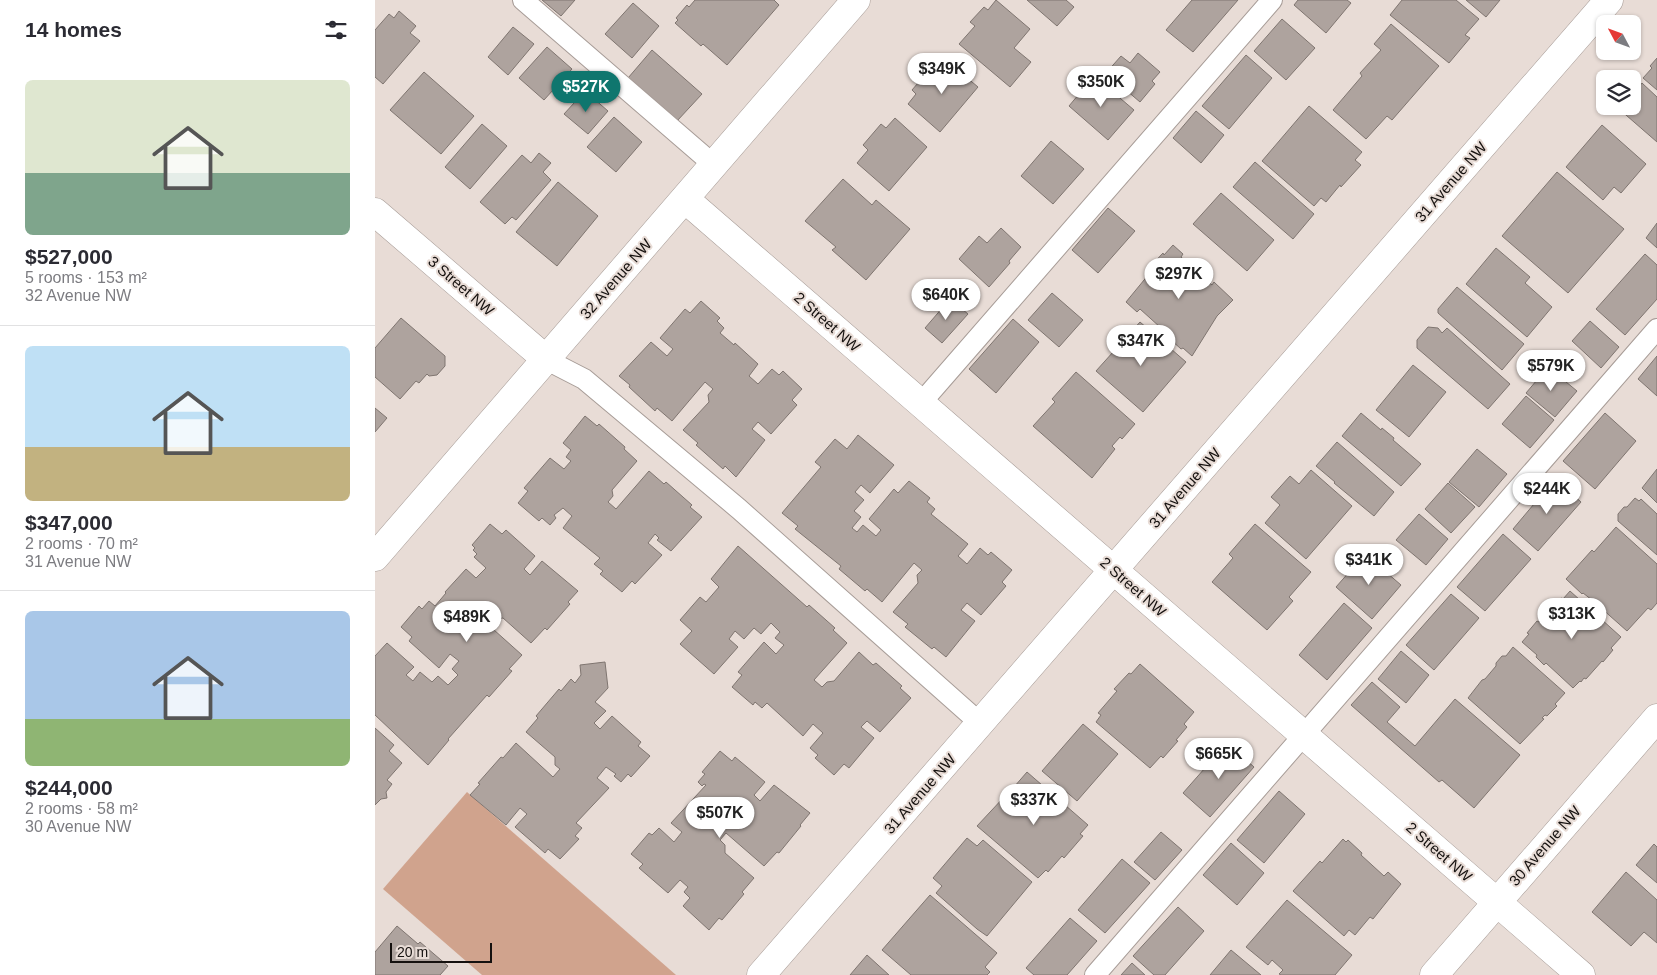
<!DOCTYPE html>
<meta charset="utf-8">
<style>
:root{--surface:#fff;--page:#f7f7f7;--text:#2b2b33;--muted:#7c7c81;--line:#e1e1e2;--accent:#0f766e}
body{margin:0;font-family:Arial,sans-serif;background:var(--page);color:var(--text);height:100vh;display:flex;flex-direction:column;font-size:19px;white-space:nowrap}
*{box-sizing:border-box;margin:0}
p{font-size:16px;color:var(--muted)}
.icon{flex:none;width:28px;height:28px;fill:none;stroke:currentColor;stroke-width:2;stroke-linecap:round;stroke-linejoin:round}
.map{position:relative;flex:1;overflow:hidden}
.sheet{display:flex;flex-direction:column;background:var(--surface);width:375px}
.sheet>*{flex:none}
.needle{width:32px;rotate:311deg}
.controls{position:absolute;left:1221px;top:15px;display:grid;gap:10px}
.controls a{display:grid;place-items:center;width:45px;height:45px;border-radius:8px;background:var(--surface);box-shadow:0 1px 4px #0004;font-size:25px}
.scale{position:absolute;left:15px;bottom:12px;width:102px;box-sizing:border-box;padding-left:5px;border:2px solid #15110f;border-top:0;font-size:14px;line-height:18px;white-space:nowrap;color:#15110f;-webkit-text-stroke:4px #e8dcd6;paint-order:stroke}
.price{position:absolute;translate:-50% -42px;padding:0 11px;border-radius:18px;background:#fff;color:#222;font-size:16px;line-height:32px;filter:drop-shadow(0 1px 2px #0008)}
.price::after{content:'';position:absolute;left:50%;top:30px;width:15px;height:11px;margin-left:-8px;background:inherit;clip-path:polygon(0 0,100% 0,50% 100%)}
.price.selected{background:var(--accent);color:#fff}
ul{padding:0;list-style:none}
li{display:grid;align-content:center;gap:10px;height:265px;padding:0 25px}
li+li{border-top:1px solid var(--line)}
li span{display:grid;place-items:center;height:155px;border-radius:8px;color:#555}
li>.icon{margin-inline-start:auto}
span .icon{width:90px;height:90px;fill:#fffc;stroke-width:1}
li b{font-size:21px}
h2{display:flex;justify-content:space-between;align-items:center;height:60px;padding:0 25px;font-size:21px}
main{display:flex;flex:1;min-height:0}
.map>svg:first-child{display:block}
</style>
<main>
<section class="sheet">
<h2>14 homes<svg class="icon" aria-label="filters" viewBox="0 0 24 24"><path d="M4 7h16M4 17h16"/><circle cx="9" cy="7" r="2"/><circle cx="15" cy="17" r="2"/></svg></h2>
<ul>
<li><span style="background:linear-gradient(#dfe7d0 60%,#7fa58c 0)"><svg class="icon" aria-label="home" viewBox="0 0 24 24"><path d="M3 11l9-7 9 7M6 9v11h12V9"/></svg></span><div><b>$527,000</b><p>5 rooms · 153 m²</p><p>32 Avenue NW</p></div></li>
<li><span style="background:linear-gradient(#bfe0f5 65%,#c2b280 0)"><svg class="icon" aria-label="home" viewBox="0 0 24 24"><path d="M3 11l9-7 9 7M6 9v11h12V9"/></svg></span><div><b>$347,000</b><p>2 rooms · 70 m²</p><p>31 Avenue NW</p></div></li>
<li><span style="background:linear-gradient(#a9c7e8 70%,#8fb573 0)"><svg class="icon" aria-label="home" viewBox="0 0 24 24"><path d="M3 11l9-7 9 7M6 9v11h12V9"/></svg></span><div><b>$244,000</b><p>2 rooms · 58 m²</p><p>30 Avenue NW</p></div></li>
</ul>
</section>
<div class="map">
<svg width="1282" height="975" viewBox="0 0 1282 975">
<rect width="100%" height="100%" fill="#e8dcd6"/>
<!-- green -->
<path fill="#d0a38d" d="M92 792 301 975H107L8 889Z"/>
<!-- building -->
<path fill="#aea39e" stroke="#7f7570" d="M167 0H200L186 16Z
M320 0H399L404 5 352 65 328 44 326 46 300 23 303 20 301 18 312 5 314 7Z
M621 0 655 29 639 48 656 62 635 87 584 44 600 26 595 22 609 7 613 10Z
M652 0H691L699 7 682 26Z
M817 0H863L818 52 791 30Z
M923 0H972L976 3 951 33 919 5Z
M1027 0H1081L1104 19 1090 35 1095 38 1074 63 1015 15Z
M1091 0H1125L1111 17Z
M258 3 284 26 257 58 230 34Z
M24 11 41 26 35 33 45 41 8 84 0 77V30L14 14 19 18Z
M907 19 940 48 911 80 879 51Z
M1016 24 1064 66 1017 120 1012 116 991 139 958 110 987 76 985 73 1006 50 999 44Z
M138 27 159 44 133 75 113 57Z
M172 47 197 69 169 100 144 78Z
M277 50 327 94 302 121 253 78Z
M763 53 785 72 777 81 780 84 765 102 731 73 746 56 755 63Z
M871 55 897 78 854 129 827 106Z
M1282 58V90L1268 78 1277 68 1275 66Z
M571 60 603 87 565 132 533 104 541 94 537 90 555 69 560 73Z
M49 72 99 116 66 154 15 110Z
M719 76 759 110 733 140 694 106Z
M1267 83 1282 97V142L1244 109 1247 106H1258V94Z
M210 91 233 111 213 134 189 114Z
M934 106 987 152 980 160 986 165 966 187 965 185 951 202 946 198 939 206 887 161Z
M821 111 849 135 826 163 798 138Z
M239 117 267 142 241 172 212 147Z
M520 118 552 147 514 191 482 163 493 150 488 145 506 124 511 128Z
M107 124 132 146 95 189 70 167Z
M1227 125 1271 164 1246 193 1239 187 1228 200 1191 167Z
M676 141 709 169 678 204 646 176Z
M164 153 176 163 168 172 176 180 141 220 137 217 130 224 105 202 147 155 156 163Z
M880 162 939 214 918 239 858 187Z
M1182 172 1249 229 1193 293 1127 236Z
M468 179 497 205 501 200 535 229 491 280 457 250 461 247 430 221Z
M183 182 223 216 182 266 141 232Z
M846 193 899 240 872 271 818 224Z
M733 208 760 231 723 273 697 250Z
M1282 223V248L1271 238Z
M626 228 646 247 634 261 635 263 614 287 584 259 604 236 612 243Z
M798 245 808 254 806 257 837 285 839 282 858 300 842 316 817 356 808 348 806 349 795 339 796 337 765 309 762 312 751 302 774 274 771 271 788 253 789 255Z
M1121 248 1155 277 1150 283 1177 307 1152 337 1091 284Z
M1270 254 1282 265V299L1250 335 1221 309Z
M1082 287 1149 344 1127 370 1063 313V309Z
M677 293 708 320 684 347 653 320Z
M575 299 593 314 567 343 550 328Z
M326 301 345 318 342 321 349 328 345 333 359 345 360 343 383 364 374 376 383 384 397 369 404 375 408 371 427 389 417 400 422 405 396 434 383 422 377 429 390 440 361 477 350 466 348 469 321 445 323 443 308 430 334 402 333 395 338 389 330 382 297 421 282 408 280 411 254 387 255 385 244 376 276 342 292 356 298 349 285 338 310 309 315 313Z
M26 318 70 356V366L62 375 54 376 52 374 44 383 41 381 25 399 0 377V348Z
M638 319 664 342 621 393 594 369Z
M1215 321 1244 347 1226 368 1197 341Z
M765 322 811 362 768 412 721 371Z
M1053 327 1063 328 1067 333 1072 328 1135 384 1113 409 1042 348V340Z
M1282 356V396L1263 379Z
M1038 365 1071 392 1034 437 1001 410Z
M1173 367 1202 391 1180 417 1151 393Z
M701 372 760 424 747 439 745 437 737 446 740 449 717 478 658 426 680 402 677 399Z
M1151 396 1179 420 1155 448 1127 424Z
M0 408 12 418 0 432Z
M986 413 1006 430 1007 428 1019 438 1018 440 1046 464 1026 486 967 436Z
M1230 413 1261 441 1220 489 1188 461Z
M210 416 222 426 224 424 250 447 249 449 262 461 237 490 238 496 233 502 241 509 274 471 289 484 291 482 317 505 315 507 327 517 296 551 282 540 284 538 280 534 273 543 287 555 260 584 257 581 247 592 225 574 228 571 219 564 225 558 188 528 197 516 188 508 179 515 181 518 175 525 167 518 164 521 143 503 153 491 149 488 175 458 189 469 196 461 191 457 196 450 188 443Z
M483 435 519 465 495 493 486 485 480 492 489 500 479 511 486 517 477 528 482 532 488 525 501 536 506 530 494 519 519 489 523 493 534 481 555 498 552 502 560 509 556 514 593 544 583 556 592 564 605 548 613 555 616 552 637 570 627 582 631 586 606 615 592 603 586 610 600 621 571 657 559 647 557 649 530 627 533 624 518 612 543 583 542 575 547 570 539 563 507 602 492 589 490 591 464 569 466 566 420 529 423 526 407 513 446 467 440 462 460 439 472 449Z
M962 442 1019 492 999 516 959 483 960 482 941 466Z
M1102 449 1132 474 1104 507 1074 482Z
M1282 469V503L1267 488Z
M936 470 977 506 931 559 890 523 905 505 896 497 915 476 924 484Z
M1180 479 1206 502 1163 551 1138 529Z
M1073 483 1100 507 1076 533 1050 509Z
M1260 498 1264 501 1266 499 1282 514V555L1243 521V514L1249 507H1252Z
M1044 514 1073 539 1051 565 1021 540Z
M115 524 127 534 131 530 160 556 149 569 155 575 167 561 203 591 193 602 195 604 172 630 170 628 156 643 128 618 121 619 116 614 109 621 147 655 134 669 137 671 114 697 112 695 73 739 74 740 53 765 0 715V656L12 643 39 667 31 675 38 681 45 672 57 682 63 676 73 685 83 675 77 669 84 661 75 654 64 668 34 641 37 637 26 627 44 606 47 609 54 601 60 606 71 593 70 592 91 569 101 578 111 568 99 557 102 554 98 550 100 548 97 545Z
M880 524 936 572 914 597 918 601 892 630 837 582 858 558 854 554Z
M1241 527 1282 564V603L1276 610 1273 608 1252 631 1217 600 1208 593 1207 594 1191 579 1217 550 1219 552Z
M1128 534 1156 559 1110 611 1082 587Z
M363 546 432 607 434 605 460 628 458 630 472 643 439 680 447 687 452 682 459 681 484 652 498 665 501 663 527 686 525 688 536 698 505 732 492 721 486 727 499 738 474 768 469 764 459 775 440 758 443 755 435 748 448 733 438 724 428 736 392 703 387 708 380 702 378 705 357 687 367 675 363 672 389 642 401 654 409 645 400 638 405 632 396 623 386 634 379 628 369 639 360 631 354 639 363 647 339 674 305 644 317 631 305 620 325 597 331 602 344 587 336 579Z
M990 554 1026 585 997 619 961 587Z
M1195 591 1246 637 1236 648 1238 650 1228 662 1227 661 1211 679 1209 678 1206 682 1205 681 1198 688 1171 663 1169 665 1161 657 1162 655 1147 642 1154 634 1152 633 1162 621 1164 622 1170 615 1172 616 1186 598 1188 599Z
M1076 594 1104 618 1059 670 1031 645Z
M969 603 997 628 952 680 924 655Z
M1138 647 1190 693 1180 704 1182 706 1172 716 1170 715 1167 718 1169 719 1145 744 1093 698 1107 680 1110 679 1121 666V663L1127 656H1131Z
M1026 651 1054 675 1031 703 1003 679Z
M230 662 233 688 220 702 231 711 219 723 225 729 237 716 266 742 263 746 275 756 256 777 253 774 246 782 239 776 241 774 231 767 222 778 234 788 201 823 207 828 200 836 204 839 185 859 173 849 170 853 140 827 152 814 145 808 131 825 95 795 105 784 103 783 126 757 128 758 141 743 178 777 185 769 180 765V757L151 732 163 718 161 716 184 689 186 691 196 679 200 683 206 675 205 665Z
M765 664 819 712 809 724 812 727 801 740 803 741 788 758 786 756 775 768 721 722 726 715 723 713 742 691 739 689 754 673 756 674Z
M997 682 1025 707 1012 722 1040 746 1080 699 1145 755 1099 808 1067 780 1064 782 976 705Z
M708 724 743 754 702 801 667 771Z
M0 728 19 745 14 751 27 763 12 780 17 784 11 792 12 798 6 799 0 805Z
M852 743 879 767 835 817 808 793Z
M345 751 357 761 360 757 390 782 379 795 385 801 399 785 435 813 425 825 426 826 404 853 402 852 389 866 351 833 345 840 350 845V853L379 878 367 892 369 894 347 920 344 918 334 930 308 906 315 898 309 892 313 887 305 880 293 893 264 868 268 864 256 854 274 833 277 835 284 828 299 842 307 832 296 823 331 785 329 784 327 786 323 782 330 774 327 772Z
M652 772 713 825 705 834 708 836 689 858 687 856 673 872 671 870 663 878 602 826 630 796 632 799 640 788 639 787Z
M904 791 930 814 889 863 862 840Z
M786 832 807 850 780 880 759 862Z
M592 838 602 846 608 840 657 882 612 936 602 929 561 893 567 886 558 878Z
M968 839 971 842 973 840 987 853 986 855 1009 876 1013 872 1026 884 998 919 995 917 980 935 974 930 969 936 918 891 945 861 947 863Z
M856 843 889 873 862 905 828 875Z
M1279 844 1282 847V883L1261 865Z
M747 859 775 883 730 933 703 910Z
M1251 872 1282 900V943L1269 932 1256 946 1217 912Z
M555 895 622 953 610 967 615 972 612 975H536L507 950Z
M912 900 977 955 960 975H906L904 974 908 970 897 960 893 965 871 947Z
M803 907 829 931 790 975H779L758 956Z
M695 918 722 941 692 975H659L651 968Z
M22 926 43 944 45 942 73 966 65 975H0V952Z
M856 950 886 975H835Z
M492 955 514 975H475Z
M757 963 770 975H746Z"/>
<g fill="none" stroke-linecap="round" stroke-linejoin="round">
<defs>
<path id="lane" d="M148 0 339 165
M172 360 209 379 364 509 606 724
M546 403 897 0
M720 975 1282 329"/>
<path id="street" d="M310 199 1206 975
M0 212 172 360
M386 975 1234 0
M1059 975 1282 718"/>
<path id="secondary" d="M0 557 481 0"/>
</defs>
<!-- lane casing -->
<use href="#lane" stroke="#a79c97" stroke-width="22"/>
<!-- street casing -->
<use href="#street" stroke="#a79c97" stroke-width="29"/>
<!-- secondary casing -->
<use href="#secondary" stroke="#a79c97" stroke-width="29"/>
<!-- lane -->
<use href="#lane" stroke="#fff" stroke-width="20"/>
<!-- street -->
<use href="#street" stroke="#fff" stroke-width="28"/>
<!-- secondary -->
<use href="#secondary" stroke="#fff" stroke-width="28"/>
</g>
<g text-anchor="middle" stroke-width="4" stroke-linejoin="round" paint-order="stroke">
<!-- street labels -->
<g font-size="15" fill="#15110f" stroke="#e8dcd6">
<text transform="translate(1076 182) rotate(-49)" y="5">31 Avenue NW</text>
<text transform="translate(241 279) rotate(-49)" y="5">32 Avenue NW</text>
<text transform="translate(86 286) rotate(41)" y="5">3 Street NW</text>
<text transform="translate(452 322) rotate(41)" y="5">2 Street NW</text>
<text transform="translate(810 488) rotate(-49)" y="5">31 Avenue NW</text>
<text transform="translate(758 587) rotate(41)" y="5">2 Street NW</text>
<text transform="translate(545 794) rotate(-49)" y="5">31 Avenue NW</text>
<text transform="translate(1170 846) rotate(-49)" y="5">30 Avenue NW</text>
<text transform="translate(1064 852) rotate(41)" y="5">2 Street NW</text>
</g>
</g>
</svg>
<div class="controls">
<a><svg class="needle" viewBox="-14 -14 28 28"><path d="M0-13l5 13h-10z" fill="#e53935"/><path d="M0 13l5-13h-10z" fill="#7c7c81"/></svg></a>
<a><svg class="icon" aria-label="layers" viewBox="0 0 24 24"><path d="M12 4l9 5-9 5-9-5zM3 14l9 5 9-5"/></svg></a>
</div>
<div class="scale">20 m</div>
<b class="price" style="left:567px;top:95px">$349K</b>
<b class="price" style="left:726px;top:108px">$350K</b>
<b class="price selected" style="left:211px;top:113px">$527K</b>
<b class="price" style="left:804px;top:300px">$297K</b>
<b class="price" style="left:571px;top:321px">$640K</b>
<b class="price" style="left:766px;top:367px">$347K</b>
<b class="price" style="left:1176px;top:392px">$579K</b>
<b class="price" style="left:1172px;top:515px">$244K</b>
<b class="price" style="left:994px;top:586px">$341K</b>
<b class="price" style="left:1197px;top:640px">$313K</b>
<b class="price" style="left:92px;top:643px">$489K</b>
<b class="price" style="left:844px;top:780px">$665K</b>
<b class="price" style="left:659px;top:826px">$337K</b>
<b class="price" style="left:345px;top:839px">$507K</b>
</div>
</main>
